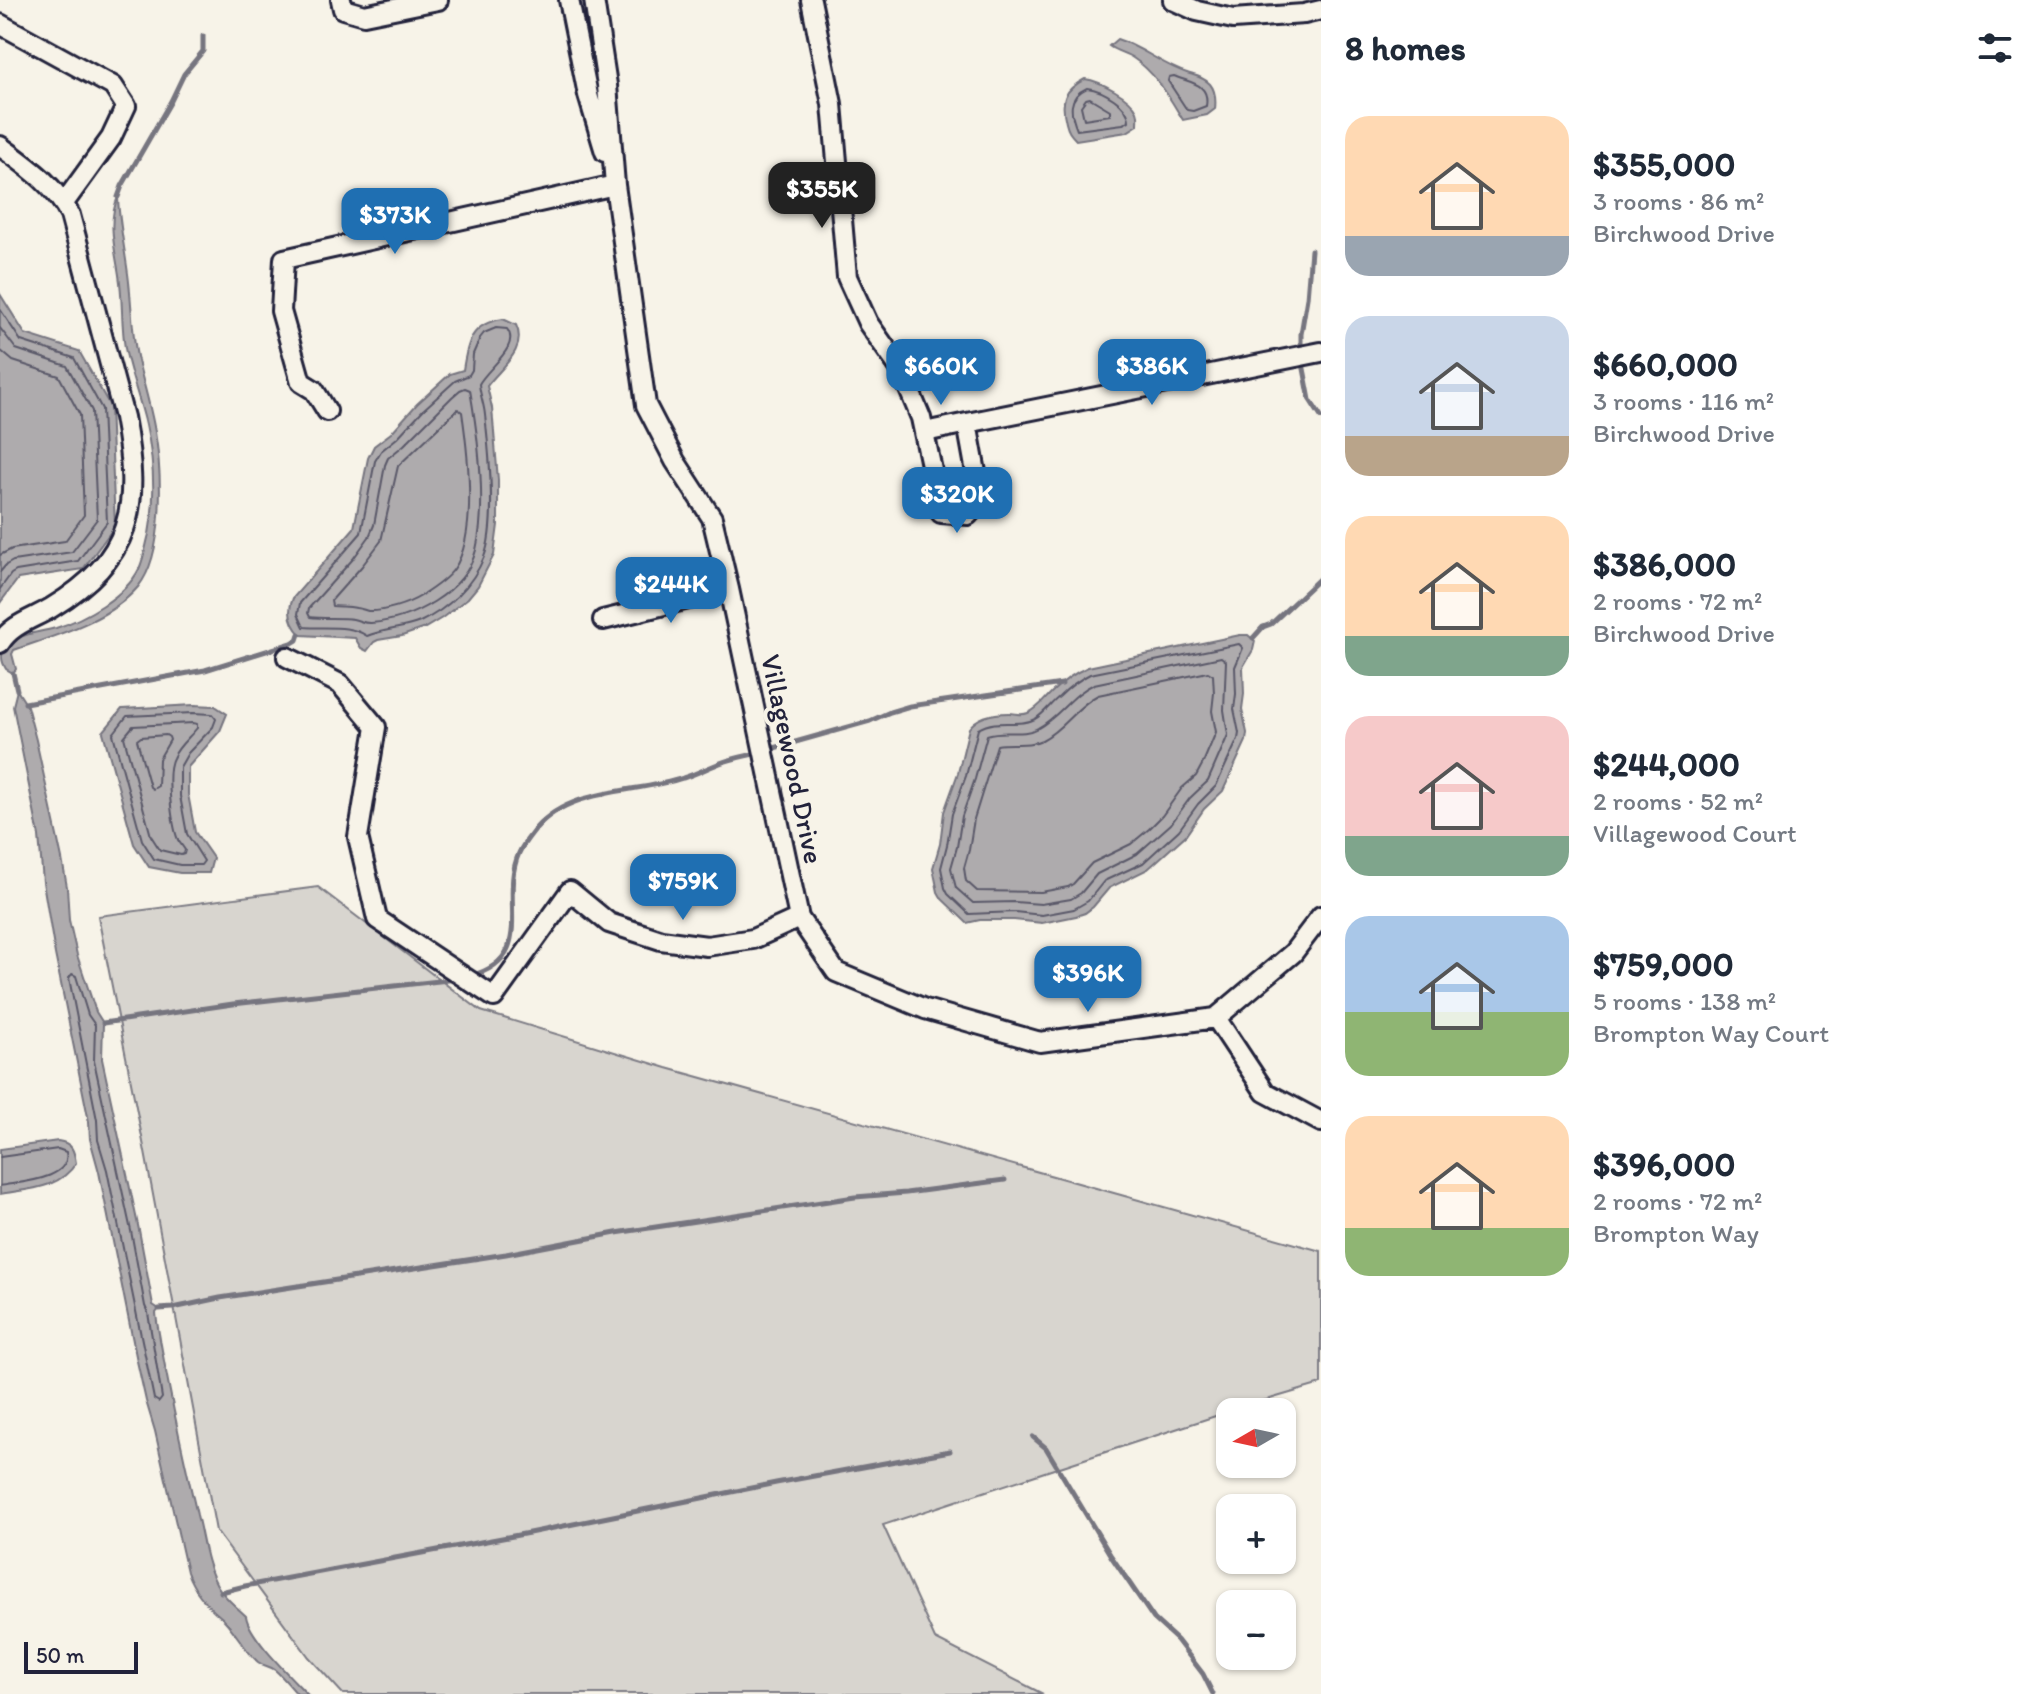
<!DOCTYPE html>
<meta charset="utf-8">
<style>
:root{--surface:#fff;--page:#f2f2f3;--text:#1f2937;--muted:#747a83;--accent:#1f6fb2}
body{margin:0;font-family:Itim,sans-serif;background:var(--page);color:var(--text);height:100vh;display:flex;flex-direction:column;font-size:30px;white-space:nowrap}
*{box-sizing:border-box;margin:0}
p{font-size:26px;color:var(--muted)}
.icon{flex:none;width:44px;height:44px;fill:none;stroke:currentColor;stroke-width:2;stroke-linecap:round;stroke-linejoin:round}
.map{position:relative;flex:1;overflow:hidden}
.panel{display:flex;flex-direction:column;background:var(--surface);width:720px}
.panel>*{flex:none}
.needle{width:52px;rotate:261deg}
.buttons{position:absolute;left:1216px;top:1398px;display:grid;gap:16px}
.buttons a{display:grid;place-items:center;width:80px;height:80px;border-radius:16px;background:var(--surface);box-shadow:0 2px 6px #0004;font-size:40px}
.scale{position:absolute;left:24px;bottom:20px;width:114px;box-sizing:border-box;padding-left:8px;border:4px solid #22223b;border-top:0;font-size:22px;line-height:28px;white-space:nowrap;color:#22223b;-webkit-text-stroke:6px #f7f3e8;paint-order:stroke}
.price{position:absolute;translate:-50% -68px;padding:0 18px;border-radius:16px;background:var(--accent);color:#fff;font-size:26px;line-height:52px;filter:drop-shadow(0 2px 4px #0008)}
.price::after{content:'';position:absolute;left:50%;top:48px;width:24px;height:18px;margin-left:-12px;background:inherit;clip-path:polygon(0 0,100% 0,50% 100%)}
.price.on{background:#222;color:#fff}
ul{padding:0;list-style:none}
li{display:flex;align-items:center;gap:24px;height:200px;padding:0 24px}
li span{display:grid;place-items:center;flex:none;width:224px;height:160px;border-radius:24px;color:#555}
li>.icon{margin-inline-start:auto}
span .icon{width:96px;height:96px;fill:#fffc;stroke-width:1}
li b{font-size:34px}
h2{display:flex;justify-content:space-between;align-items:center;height:96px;padding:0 24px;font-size:34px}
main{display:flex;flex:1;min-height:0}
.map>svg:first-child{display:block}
</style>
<main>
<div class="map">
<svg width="1321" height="1694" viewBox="0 0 1321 1694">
<rect width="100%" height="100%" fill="#f7f3e8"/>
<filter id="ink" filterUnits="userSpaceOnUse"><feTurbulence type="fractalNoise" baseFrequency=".0125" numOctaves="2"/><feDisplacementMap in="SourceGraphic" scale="16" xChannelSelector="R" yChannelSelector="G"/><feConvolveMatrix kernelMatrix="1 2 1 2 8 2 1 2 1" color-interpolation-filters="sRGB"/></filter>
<g filter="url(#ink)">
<!-- green -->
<path fill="#d8d5cf" stroke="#7d7c85" stroke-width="2" d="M318 887 481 1011 667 1068 1321 1251V1384L1246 1406 883 1525 935 1639 1043 1694H343L309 1657 216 1531 145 1152 98 916Z"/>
<!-- water -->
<path fill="#aeabad" stroke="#76747f" stroke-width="2" d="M1117 39C1142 47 1162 65 1187 73 1196 76 1203 77 1210 84 1216 91 1216 100 1215 109L1207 115 1183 120C1169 97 1156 73 1133 58 1126 53 1117 52 1109 46Z
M1085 79C1100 81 1131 97 1137 111 1139 116 1138 119 1138 125L1127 132 1076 140C1070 134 1068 131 1066 123 1060 100 1064 90 1085 79Z
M118 197C119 225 126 254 129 282 132 308 132 336 138 361 144 385 151 408 155 432 162 473 165 554 138 587 109 621 54 636 14 650L12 654 16 669 13 673 6 669C0 659 0 651 10 643 23 633 41 632 56 628 84 619 126 596 139 569 144 558 146 545 149 534 156 497 154 461 146 425 140 399 130 374 125 348 121 324 123 299 119 275 115 249 107 222 118 197Z
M0 294 25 334 79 351 110 406 115 526 83 569 18 579 0 603Z
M503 319 516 325C528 350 500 368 487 386L492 408 498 480V525L494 555 478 586 468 598 442 618 425 628 402 636 378 640 374 642 367 651 361 648 355 638 301 635C291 625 287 612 293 598L354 528 368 458 374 446 391 433 417 404 450 374 463 370C467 343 471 323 503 319Z
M1240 635H1248L1255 641 1253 650 1243 667 1244 694 1242 709 1247 733 1246 741 1223 791 1204 809 1186 835 1148 869 1109 888 1093 907 1085 913 1076 916 1042 923 1014 920H980L967 923 942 899 938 892 933 868 940 844 944 812 958 773 969 728C978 716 995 713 1009 713 1016 713 1021 716 1028 713 1038 709 1044 700 1052 692 1062 682 1074 673 1088 667Z
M17 690 27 706 36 740 62 859 67 887 69 920 77 955 96 1012 103 1023 102 1059 139 1230 153 1305 159 1309 156 1313 157 1322C168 1387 182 1451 197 1515 203 1538 205 1563 217 1585 225 1599 236 1606 246 1616 249 1637 291 1677 307 1694H297C290 1686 283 1677 275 1670 270 1666 263 1666 258 1662 244 1650 233 1627 221 1617 206 1605 194 1591 187 1572L155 1431 146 1401 137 1361 99 1172 90 1139 89 1122 55 954 43 882 39 836 13 706Z
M194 705 215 706 227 714 220 731 188 767V794L195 832 213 858 209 873H180L149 867 134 844 103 732 122 709Z
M58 1141C72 1143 74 1150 76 1163 60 1189 28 1189 0 1194V1149Z"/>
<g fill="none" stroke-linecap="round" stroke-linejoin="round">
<!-- shore -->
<path stroke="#5a5969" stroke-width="2" d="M1174 76C1190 83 1210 83 1206 106L1193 111 1187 110 1168 81 1169 77Z
M1087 88C1103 90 1129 105 1129 121L1123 124 1077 130C1070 113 1067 97 1087 88Z
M1090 98 1110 110V115L1084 119 1081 106 1086 99Z
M0 309 21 341 74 358 102 409 107 522 78 561 16 571 11 574 0 589
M0 328 16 349 67 366 92 411 97 519 72 552 13 561 6 565 0 572
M496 328 507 329C521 347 487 368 479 384 480 395 484 404 485 415 489 450 497 524 484 557 473 585 448 609 420 622 403 629 384 629 367 636 349 624 325 629 304 627L298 614 300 603 361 533 375 461 381 451 397 438 423 410 455 381 469 375 472 370 473 354 480 338 484 333Z
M0 350 13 361 59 376 80 415 84 515 65 541 12 549 0 555
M465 388 470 390C478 436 487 505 476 550 465 593 411 620 371 623 365 624 359 620 353 619 339 617 324 619 310 617L308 613 309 608 353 559 369 537 374 525 385 465 388 458 404 445 452 397 460 390Z
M458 409 462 412C468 453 478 535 454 569 446 580 432 589 421 596 408 604 383 612 368 611 364 610 360 608 356 608 348 606 340 607 332 606L331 601 362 566 381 541 398 466Z
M1239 644 1243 648 1235 667 1236 694 1234 709 1239 733 1238 739 1216 786 1198 804 1179 830 1143 863 1104 881 1088 901 1074 909 1042 915 1015 912 969 914 948 894 945 888 941 868 947 845 952 814 966 776 978 729C999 717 1018 728 1035 719 1045 713 1050 704 1059 697 1068 688 1078 680 1090 674Z
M1221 657 1226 661 1224 710 1228 735 1208 781 1190 798 1171 824 1137 854 1097 874 1081 893 1071 899 1041 904 1015 902 973 903 956 888 951 868 957 847 962 816 975 779 987 735C1004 729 1022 737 1038 728 1059 717 1072 694 1094 684Z
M1208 672 1213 675 1214 693 1212 711 1216 732 1203 763 1196 776 1182 788 1162 816 1149 829 1131 844 1092 863 1073 884 1068 887 1041 892 977 891 966 881 964 868 969 850 974 819 997 745C1012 742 1027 747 1042 740 1064 729 1076 706 1098 695Z
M193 713 212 714 216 719 213 727 188 753 180 767V796L187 834 204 861 201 865H180L154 859 142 840 113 734 127 716Z
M193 723 197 724V728C189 738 178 746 173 758 165 772 172 825 178 840 180 843 183 847 185 850L184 854 181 855 160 850 151 836 124 737 133 726Z
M166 735 169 737 170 740 159 759 158 786 153 789 150 787 137 740 141 737Z
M72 974 76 976 88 1015 95 1025 94 1061 131 1231 145 1306 148 1313 162 1398 159 1402 154 1399 107 1170 98 1140 97 1120 69 978Z
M0 1157 58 1149 66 1152C72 1180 19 1182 0 1186"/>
<!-- stream -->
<path stroke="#76747f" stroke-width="5" d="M118 197 122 186 171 101 184 74 203 51V36
M1311 250 1307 298 1301 334V353L1310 400 1321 417
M1253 638 1263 627 1271 624 1321 577
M13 673 17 690
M25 703 205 670 292 643 297 640 299 634
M767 750 870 721 890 712 910 706 1062 684
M470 976C539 958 498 900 519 853 523 844 530 836 536 828 572 787 635 794 683 778 696 774 709 767 723 762 734 758 746 756 758 753
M103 1023 233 1004 457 979
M159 1309 173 1308 220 1298 506 1254 616 1233 855 1197 906 1193 1005 1180
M1033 1437 1046 1448 1111 1556 1154 1619 1177 1640 1203 1674 1213 1694
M221 1592 245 1586 529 1533 776 1483 950 1451"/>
<defs>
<path id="minor" d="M341 0 343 9 364 15 438 0
M569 0 588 95 605 152
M594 0 607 85 615 185 646 405 675 461 712 518 729 589 799 918 836 972 925 1009 1040 1042 1216 1018 1293 953 1321 916
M811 0 832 104 847 277 868 323 901 370 921 418 941 513 968 515 981 500 967 423 1321 352
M1173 0 1197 11 1233 19 1304 14 1321 10
M0 24 113 86 126 106 111 138 64 203
M0 146C27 166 55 185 70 215L124 417C141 507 133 558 51 608 33 619 12 624 0 643
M327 411 314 390 301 382 281 311 284 259 615 185
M925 432 967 423
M603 620 729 589
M287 657 340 684 376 727 358 837 377 919 494 997 570 891 609 923 661 940 707 946 753 939 799 918
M1216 1018 1265 1092 1321 1122"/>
</defs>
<!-- minor casing -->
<use href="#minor" stroke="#22223b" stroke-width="24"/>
<!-- minor -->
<use href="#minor" stroke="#f7f3e8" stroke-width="18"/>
</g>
</g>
<g text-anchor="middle" stroke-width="8" stroke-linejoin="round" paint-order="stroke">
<!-- street labels -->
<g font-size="28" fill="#22223b" stroke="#f7f3e8">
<text transform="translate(793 759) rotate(78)" y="10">Villagewood Drive</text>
</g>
</g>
</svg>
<div class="buttons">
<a><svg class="needle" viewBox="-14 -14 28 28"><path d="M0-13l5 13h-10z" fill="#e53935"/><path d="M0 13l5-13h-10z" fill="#747a83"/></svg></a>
<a>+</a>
<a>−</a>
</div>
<div class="scale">50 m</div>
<b class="price on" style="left:822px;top:230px">$355K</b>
<b class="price" style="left:395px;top:256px">$373K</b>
<b class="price" style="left:941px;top:407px">$660K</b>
<b class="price" style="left:1152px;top:407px">$386K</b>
<b class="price" style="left:957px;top:535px">$320K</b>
<b class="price" style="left:671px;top:625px">$244K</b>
<b class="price" style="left:683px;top:922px">$759K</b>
<b class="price" style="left:1088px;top:1014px">$396K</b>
</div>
<section class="panel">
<h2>8 homes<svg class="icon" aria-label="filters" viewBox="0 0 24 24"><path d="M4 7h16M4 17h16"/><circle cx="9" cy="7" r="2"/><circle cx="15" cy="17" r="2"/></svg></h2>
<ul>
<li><span style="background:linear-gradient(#ffd9b3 75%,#9aa5b1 0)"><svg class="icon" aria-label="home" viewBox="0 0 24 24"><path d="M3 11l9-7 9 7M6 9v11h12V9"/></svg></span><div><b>$355,000</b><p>3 rooms · 86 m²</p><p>Birchwood Drive</p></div></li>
<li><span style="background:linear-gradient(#c9d6e8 75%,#b9a48a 0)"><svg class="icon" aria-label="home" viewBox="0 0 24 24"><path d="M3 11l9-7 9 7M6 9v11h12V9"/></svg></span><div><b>$660,000</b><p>3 rooms · 116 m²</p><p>Birchwood Drive</p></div></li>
<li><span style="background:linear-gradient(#ffd9b3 75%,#7fa58c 0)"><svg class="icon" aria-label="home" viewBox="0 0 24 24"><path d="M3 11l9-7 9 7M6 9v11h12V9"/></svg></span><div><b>$386,000</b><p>2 rooms · 72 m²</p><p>Birchwood Drive</p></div></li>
<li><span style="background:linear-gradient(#f6c9c9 75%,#7fa58c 0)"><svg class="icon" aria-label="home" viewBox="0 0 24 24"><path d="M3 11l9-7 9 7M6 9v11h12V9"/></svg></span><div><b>$244,000</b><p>2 rooms · 52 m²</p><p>Villagewood Court</p></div></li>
<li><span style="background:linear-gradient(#a9c7e8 60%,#8fb573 0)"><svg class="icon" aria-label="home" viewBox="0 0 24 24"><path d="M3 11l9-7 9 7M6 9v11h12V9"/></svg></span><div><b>$759,000</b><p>5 rooms · 138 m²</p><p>Brompton Way Court</p></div></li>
<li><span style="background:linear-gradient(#ffd9b3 70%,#8fb573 0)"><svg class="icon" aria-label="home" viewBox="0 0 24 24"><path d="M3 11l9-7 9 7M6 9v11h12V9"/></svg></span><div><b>$396,000</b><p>2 rooms · 72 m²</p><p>Brompton Way</p></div></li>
</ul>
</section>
</main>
